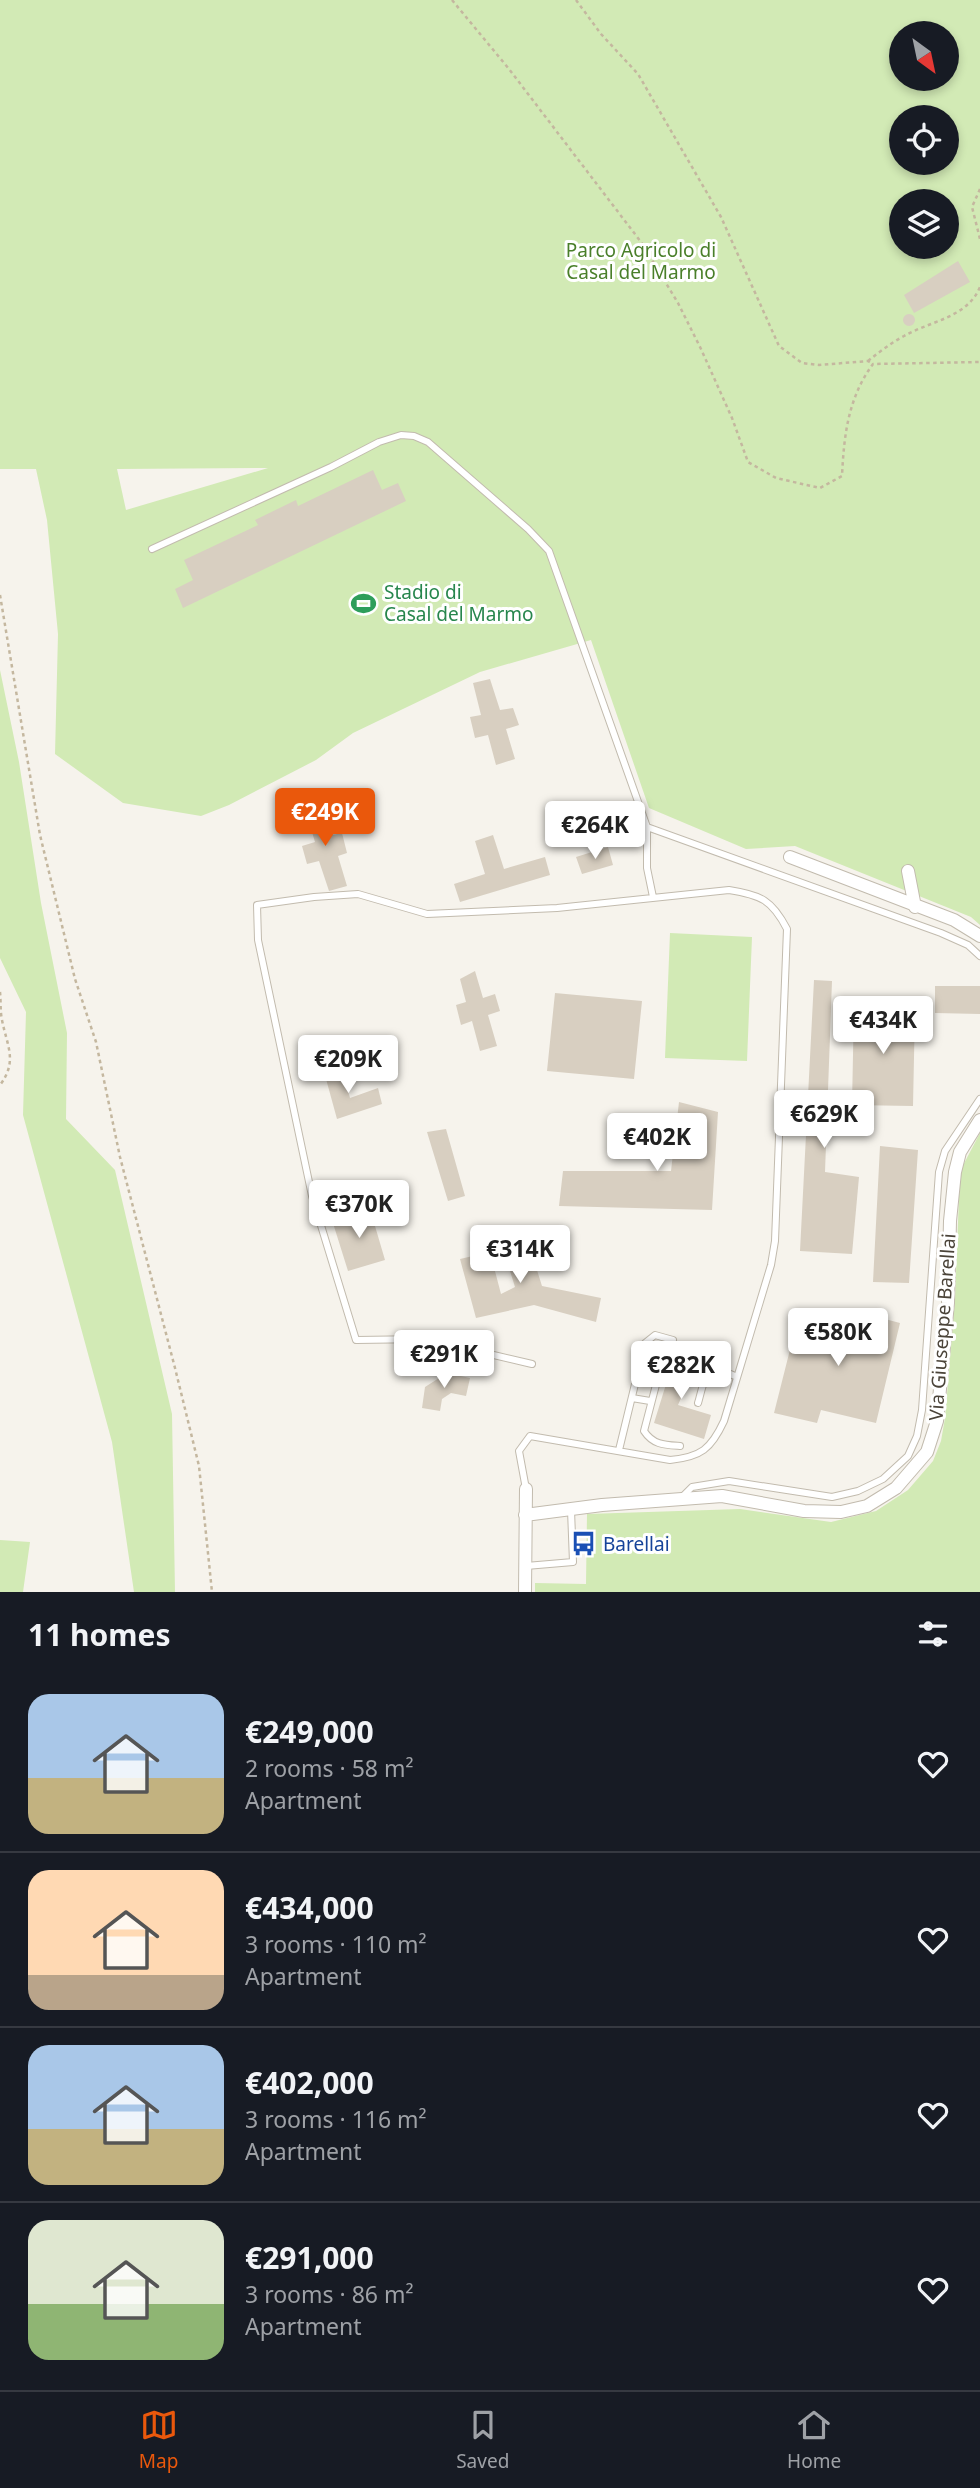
<!DOCTYPE html>
<meta charset="utf-8">
<style>
:root{--surface:#171b24;--page:#20242c;--text:#f1f3f6;--muted:#9ea1a6;--line:#363941;--accent:#ea580c}
body{margin:0;font-family:"Noto Sans",sans-serif;background:var(--page);color:var(--text);height:100vh;display:flex;flex-direction:column;font-size:26px;white-space:nowrap}
*{box-sizing:border-box;margin:0}
p{font-size:23px;color:var(--muted)}
.icon{flex:none;width:38px;height:38px;fill:none;stroke:currentColor;stroke-width:2;stroke-linecap:round;stroke-linejoin:round}
.map{position:relative;height:1592px;overflow:hidden}
.side{display:flex;flex-direction:column;background:var(--surface);flex:1}
.side>*{flex:none}
.needle{width:46px;rotate:147deg}
.tools{position:absolute;left:889px;top:21px;display:grid;gap:14px}
.tools a{display:grid;place-items:center;width:70px;height:70px;border-radius:50%;background:var(--surface);box-shadow:0 4px 10px #0003;font-size:35px}
.price{position:absolute;translate:-50% -60px;padding:0 16px;border-radius:7px;background:#fff;color:#222;font-size:23px;line-height:46px;filter:drop-shadow(0 2px 4px #0008)}
.price::after{content:'';position:absolute;left:50%;top:42px;width:21px;height:16px;margin-left:-10px;background:inherit;clip-path:polygon(0 0,100% 0,50% 100%)}
.price.on{background:var(--accent);color:#fff}
ul{padding:0;list-style:none}
li{display:flex;align-items:center;gap:21px;height:175px;padding:0 28px}
li+li{border-top:2px solid var(--line)}
li span{display:grid;place-items:center;flex:none;width:196px;height:140px;border-radius:21px;color:#555}
li>.icon{margin-inline-start:auto}
span .icon{width:84px;height:84px;fill:#fffc;stroke-width:1}
li b{font-size:30px}
h2{display:flex;justify-content:space-between;align-items:center;height:84px;padding:0 28px;font-size:30px}
.tab-bar{display:flex;justify-content:space-around;align-items:center;height:98px;border-top:2px solid var(--line);background:var(--surface);font-size:19px;color:var(--muted)}
.tab-bar a{display:grid;justify-items:center;gap:4px}
.tab-bar .on{color:var(--accent)}
.map>svg:first-child{display:block}
</style>
<div class="map">
<svg width="980" height="1592" viewBox="0 0 980 1592">
<rect width="100%" height="100%" fill="#f6f3ec"/>
<!-- green -->
<path fill="#d2eab5" fill-rule="evenodd" d="M0 0H980V925L971 917 795 846 746 849 649 808 591 640 480 672 353 733 316 760 229 805 201 816 123 803 55 754 58 634 47 520 36 469H0ZM901 33H947V79H901ZM901 117H947V163H901ZM901 201H947V247H901ZM268 468 126 510 117 469H118Z
M0 670 19 762 41 903 67 1033 66 1119 115 1170 172 1414 175 1592H134L112 1442 23 1115 26 1012 0 958Z
M670 933 752 937 747 1061 665 1058Z
M980 1133V1592H535V1583L586 1584 587 1514 740 1509 831 1522 876 1511 908 1490 933 1461 941 1441 945 1418 955 1299 960 1171Z
M0 1540 30 1542 23 1592H0Z"/>
<!-- building -->
<path fill="#d8cfc1" d="M958 261 970 282 914 313 904 295Z
M903 320a6 6 0 1 1 12 0a6 6 0 1 1-12 0Z
M373 470 382 490 398 483 406 501 183 608 175 589 193 580 184 560 258 525 255 520 296 500 298 506Z
M490 679 500 710 513 708 519 725 506 729 515 759 496 765 488 735 475 738 470 717 481 715 473 683Z
M322 803 333 835 342 833 347 853 338 856 347 886 329 891 319 861 307 864 302 846 315 842 305 809Z
M493 835 504 869 545 857 550 875 460 902 454 884 485 874 475 841Z
M608 847 613 865 582 874 576 857Z
M475 971 483 998 495 994 500 1011 488 1015 497 1046 480 1051 472 1021 461 1025 456 1005 466 1002 460 979Z
M814 980 832 981 825 1172 859 1177 852 1254 800 1251Z
M935 986H980V1014L935 1013Z
M555 993 642 1001 634 1079 547 1071Z
M854 1005 915 1009 913 1106 852 1105Z
M341 1066 350 1098 378 1088 382 1104 337 1119 323 1068Z
M679 1102 718 1112 712 1210 559 1206 563 1171H671Z
M446 1129 465 1196 448 1201 427 1132Z
M880 1146 918 1150 909 1283 873 1282Z
M370 1209 385 1260 348 1271 332 1220Z
M525 1232 542 1286 601 1298 596 1322 534 1305 476 1318 460 1259 490 1252 501 1294 515 1287 501 1242Z
M851 1310 900 1323 876 1423 821 1410 817 1423 774 1413 799 1314 847 1325Z
M676 1352 698 1358 678 1405 711 1415 704 1439 654 1423Z
M447 1373 470 1378 466 1396 451 1393 442 1399 440 1411 422 1408 425 1387Z"/>
<g fill="none" stroke-linecap="round" stroke-linejoin="round">
<defs>
<path id="service" d="M152 549 331 467 379 442 401 435 414 436 428 442 528 529 549 551 647 827 941 933 968 945 980 956
M647 827V868L653 897
M663 1358 644 1431C653 1445 665 1445 680 1446
M632 1398 650 1401
M698 1403C702 1390 703 1374 717 1368L737 1377
M619 1450 645 1343 655 1335 673 1340
M526 1489 519 1451 530 1436 670 1460C701 1457 711 1449 724 1421L771 1265 775 1241 787 929C772 900 761 895 729 890L557 908 427 914 358 894 314 897 257 905 258 940 312 1196 356 1340 426 1339 532 1364
M681 1498 692 1487 729 1481 832 1497 858 1491 883 1479 908 1456 917 1436 922 1410 939 1172 945 1151 980 1099
M526 1566 573 1562 571 1510"/>
<path id="minor" d="M790 857 954 920 980 936
M908 871 915 907
M525 1515 602 1505 722 1496 804 1511 841 1512 867 1506 896 1488 927 1452 937 1421 948 1303 950 1221 955 1172 960 1152 980 1120
M525 1592 526 1489"/>
</defs>
<!-- service casing -->
<use href="#service" stroke="#c2bbae" stroke-width="8"/>
<!-- minor casing -->
<use href="#minor" stroke="#c2bbae" stroke-width="14"/>
<!-- path -->
<path stroke="#c4b79f" stroke-width="2.5" stroke-dasharray="3.5 3.5" stroke-linecap="butt" d="M452 0 509 69 641 242 678 303 701 349 732 418 748 462 776 478 820 488 842 476C844 435 848 398 873 364L980 362
M576 0 601 34 638 74 721 217 779 346 802 363 819 365 868 361 873 364
M980 189 972 207 980 239
M868 361C879 352 891 343 904 336 930 321 967 318 980 287
M0 595 40 835 75 979 96 1042 120 1157 175 1368 199 1466 212 1592
M0 992C1 1001 0 1011 2 1020 7 1046 18 1061 0 1085"/>
<!-- service -->
<use href="#service" stroke="#fff" stroke-width="6"/>
<!-- minor -->
<use href="#minor" stroke="#fff" stroke-width="12"/>
</g>
<!-- icons -->
<defs>
<symbol id="stadium-bare" viewBox="-9 -9 18 18"><path d="M0-5a6.5 5 0 1 0 0 10a6.5 5 0 1 0 0-10ZM-3.5-1.8h7v3.6h-7Z" fill="#2e9e5b" stroke="#fff" stroke-width="2.5" paint-order="stroke"/></symbol>
<symbol id="bus-bare" viewBox="-9 -9 18 18"><path d="M-5-6H5V4H4V6H2V4H-2V6H-4V4H-5ZM-3.5-4V0h7V-4ZM-3.5 1.2v1.5H-2V1.2ZM2 1.2v1.5H3.5V1.2Z" fill="#1a4fb4" stroke="#fff" stroke-width="2.5" paint-order="stroke"/></symbol>
</defs>
<g fill-rule="evenodd">
<use href="#stadium-bare" x="346" y="586" width="35" height="35"/>
<use href="#bus-bare" x="566" y="1526" width="35" height="35"/>
</g>
<g text-anchor="middle" stroke-width="6" stroke-linejoin="round" paint-order="stroke">
<!-- park labels -->
<g font-size="19" fill="#4a7f2a" stroke="#fff">
<text x="641" y="257">Parco Agricolo di<tspan x="641" dy="22">Casal del Marmo</tspan></text>
</g>
<!-- leisure labels -->
<g font-size="19" fill="#27864d" stroke="#fff" text-anchor="start">
<text x="384" y="599">Stadio di<tspan x="384" dy="22">Casal del Marmo</tspan></text>
</g>
<!-- street labels -->
<g font-size="19" fill="#4b4439" stroke="#fff">
<text transform="translate(942 1327) rotate(-86)" y="7">Via Giuseppe Barellai</text>
</g>
<!-- transit labels -->
<g font-size="19" fill="#164399" stroke="#fff" text-anchor="start">
<text x="603" y="1551">Barellai</text>
</g>
</g>
</svg>
<div class="tools">
<a><svg class="needle" viewBox="-14 -14 28 28"><path d="M0-13l5 13h-10z" fill="#e53935"/><path d="M0 13l5-13h-10z" fill="#9ea1a6"/></svg></a>
<a><svg class="icon" aria-label="locate" viewBox="0 0 24 24"><circle cx="12" cy="12" r="6"/><path d="M12 2v4M12 18v4M2 12h4M18 12h4"/></svg></a>
<a><svg class="icon" aria-label="layers" viewBox="0 0 24 24"><path d="M12 4l9 5-9 5-9-5zM3 14l9 5 9-5"/></svg></a>
</div>
<b class="price on" style="left:325px;top:848px">€249K</b>
<b class="price" style="left:595px;top:861px">€264K</b>
<b class="price" style="left:883px;top:1056px">€434K</b>
<b class="price" style="left:348px;top:1095px">€209K</b>
<b class="price" style="left:824px;top:1150px">€629K</b>
<b class="price" style="left:657px;top:1173px">€402K</b>
<b class="price" style="left:359px;top:1240px">€370K</b>
<b class="price" style="left:520px;top:1285px">€314K</b>
<b class="price" style="left:838px;top:1368px">€580K</b>
<b class="price" style="left:444px;top:1390px">€291K</b>
<b class="price" style="left:681px;top:1401px">€282K</b>
</div>
<section class="side">
<h2>11 homes<svg class="icon" aria-label="filters" viewBox="0 0 24 24"><path d="M4 7h16M4 17h16"/><circle cx="9" cy="7" r="2"/><circle cx="15" cy="17" r="2"/></svg></h2>
<ul>
<li><span style="background:linear-gradient(#a9c7e8 60%,#c2b280 0)"><svg class="icon" aria-label="home" viewBox="0 0 24 24"><path d="M3 11l9-7 9 7M6 9v11h12V9"/></svg></span><div><b>€249,000</b><p>2 rooms · 58 m²</p><p>Apartment</p></div><svg class="icon" aria-label="heart" viewBox="0 0 24 24"><path d="M12 20l-8-8c-3-5 5-10 8-4 3-6 11-1 8 4z"/></svg></li>
<li><span style="background:linear-gradient(#ffd9b3 75%,#b9a48a 0)"><svg class="icon" aria-label="home" viewBox="0 0 24 24"><path d="M3 11l9-7 9 7M6 9v11h12V9"/></svg></span><div><b>€434,000</b><p>3 rooms · 110 m²</p><p>Apartment</p></div><svg class="icon" aria-label="heart" viewBox="0 0 24 24"><path d="M12 20l-8-8c-3-5 5-10 8-4 3-6 11-1 8 4z"/></svg></li>
<li><span style="background:linear-gradient(#a9c7e8 60%,#c2b280 0)"><svg class="icon" aria-label="home" viewBox="0 0 24 24"><path d="M3 11l9-7 9 7M6 9v11h12V9"/></svg></span><div><b>€402,000</b><p>3 rooms · 116 m²</p><p>Apartment</p></div><svg class="icon" aria-label="heart" viewBox="0 0 24 24"><path d="M12 20l-8-8c-3-5 5-10 8-4 3-6 11-1 8 4z"/></svg></li>
<li><span style="background:linear-gradient(#dfe7d0 60%,#8fb573 0)"><svg class="icon" aria-label="home" viewBox="0 0 24 24"><path d="M3 11l9-7 9 7M6 9v11h12V9"/></svg></span><div><b>€291,000</b><p>3 rooms · 86 m²</p><p>Apartment</p></div><svg class="icon" aria-label="heart" viewBox="0 0 24 24"><path d="M12 20l-8-8c-3-5 5-10 8-4 3-6 11-1 8 4z"/></svg></li>
</ul>
</section>
<nav class="tab-bar">
<a class="on"><svg class="icon" aria-label="map" viewBox="0 0 24 24"><path d="M3 6l6-2 6 2 6-2v14l-6 2-6-2-6 2zM9 4v14M15 6v14"/></svg>Map</a>
<a><svg class="icon" aria-label="saved" viewBox="0 0 24 24"><path d="M7 4h10v16l-5-4-5 4z"/></svg>Saved</a>
<a><svg class="icon" aria-label="home" viewBox="0 0 24 24"><path d="M3 11l9-7 9 7M6 9v11h12V9"/></svg>Home</a>
</nav>
